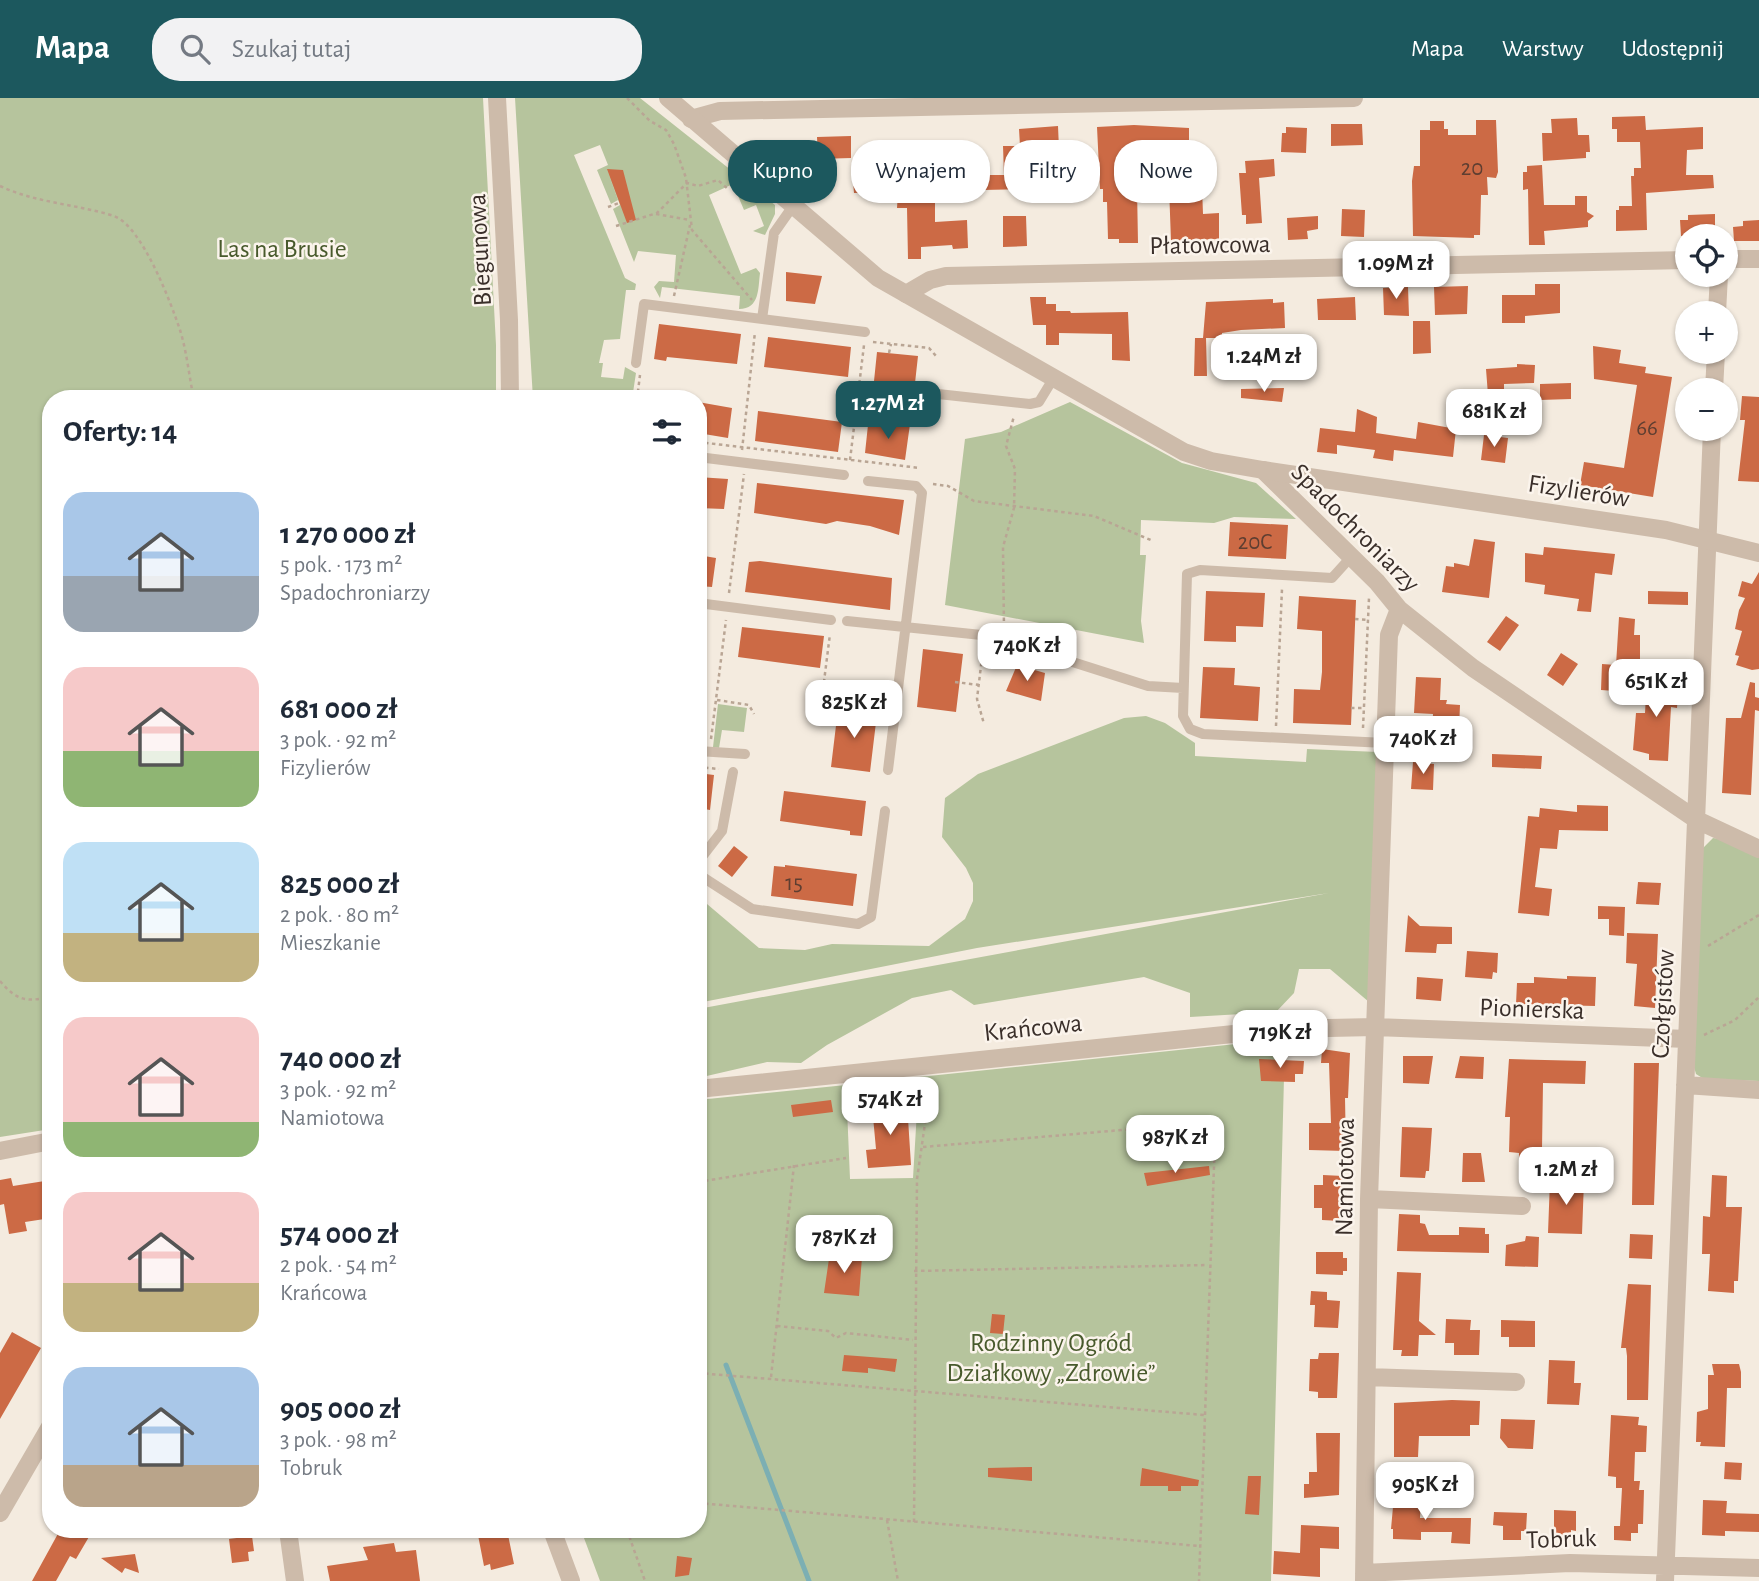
<!DOCTYPE html>
<html lang="pl">
<meta charset="utf-8">
<style>
:root{--surface:#fff;--page:#f2f2f3;--text:#1f2937;--muted:#747a83;--accent:#1c585e}
body{margin:0;font-family:"Alegreya Sans",sans-serif;background:var(--page);color:var(--text);height:100vh;display:flex;flex-direction:column;font-size:26px;white-space:nowrap}
*{box-sizing:border-box;margin:0}
p{font-size:23px;color:var(--muted)}
.icon{flex:none;width:38px;height:38px;fill:none;stroke:currentColor;stroke-width:2;stroke-linecap:round;stroke-linejoin:round}
.map{position:relative;flex:1;overflow:hidden}
.details{position:absolute;left:42px;top:292px;width:665px;height:1148px;display:flex;flex-direction:column;background:var(--surface);border-radius:28px;box-shadow:0 2px 5px #0004}
.details>*{flex:none}
.top-card{position:absolute;left:728px;top:42px;width:665px;height:63px;display:flex;gap:14px}
.controls{position:absolute;left:1675px;top:126px;display:grid;gap:14px}
.controls a{display:grid;place-items:center;width:63px;height:63px;border-radius:50%;background:var(--surface);box-shadow:0 2px 5px #0004;font-size:35px}
.price{position:absolute;translate:-50% -60px;padding:0 16px;border-radius:14px;background:#fff;color:#222;font-size:23px;line-height:46px;filter:drop-shadow(0 2px 4px #0008)}
.price::after{content:'';position:absolute;left:50%;top:42px;width:21px;height:16px;margin-left:-10px;background:inherit;clip-path:polygon(0 0,100% 0,50% 100%)}
.price.active{background:var(--accent);color:#fff}
ul{padding:0;list-style:none}
li{display:flex;align-items:center;gap:21px;height:175px;padding:0 21px}
li span{display:grid;place-items:center;flex:none;width:196px;height:140px;border-radius:21px;color:#555}
li>.icon{margin-inline-start:auto}
span .icon{width:84px;height:84px;fill:#fffc;stroke-width:1}
li b{font-size:30px}
h2{display:flex;justify-content:space-between;align-items:center;height:84px;padding:0 21px;font-size:30px}
.pill{padding:0 24px;border-radius:28px;background:var(--surface);box-shadow:0 2px 5px #0004;font-size:24px;line-height:63px}
.pill.active{background:var(--accent);color:#fff}
header{display:flex;align-items:center;gap:42px;box-sizing:border-box;height:98px;padding:0 35px;background:var(--accent);color:#fff}
header strong{font-size:33px}
nav{display:flex;gap:38px;margin-inline-start:auto;font-size:24px}
.search{width:490px;height:63px;background:var(--page);display:flex;align-items:center;gap:18px;box-sizing:border-box;padding:0 24px;border-radius:28px;color:var(--muted);font-size:26px}
.map>svg:first-child{display:block}
</style>
<header>
<strong>Mapa</strong>
<div class="search"><svg class="icon" aria-label="search" viewBox="0 0 24 24"><circle cx="10" cy="10" r="6"/><path d="M15 15l6 6"/></svg>Szukaj tutaj</div>
<nav><a>Mapa</a><a>Warstwy</a><a>Udostępnij</a></nav>
</header>
<div class="map">
<svg width="1759" height="1483" viewBox="0 0 1759 1483">
<rect width="100%" height="100%" fill="#f4ebdf"/>
<!-- green -->
<path fill="#b6c49d" d="M0 0H483L496 247V301H51V1031L0 1039Z
M515 0H640L775 107V116L765 137 753 133 764 128 756 107 744 112 733 86 709 97 741 176 756 170 760 175C758 190 760 211 739 211L740 198 662 189 660 200 654 189 659 183 674 184 676 157 638 153 634 164 613 111 620 107 607 71 618 102 611 106 597 72 608 67 600 47 574 57 625 180 636 186 635 192H626L620 241 604 242 599 265H603L601 279 623 281 625 269 636 275 632 301H533Z
M1070 304 1182 365 1256 385 1296 421 1234 419 1214 425 1141 422 1140 457H1146L1141 523 1144 545 945 507 965 341 1001 334Z
M718 606 747 610 744 634 722 632 719 650 713 649Z
M1146 618 1165 625 1195 645V658L1306 664 1307 651 1378 654 1369 904 1330 871H1299L1294 895 1276 914 1190 919V895L1144 879 974 907 951 892 912 900 827 947 801 965 767 964 698 980V911L1329 795 977 850 698 905V810L707 806 759 850 805 852 832 846 929 848 965 821 973 803V785L966 770 942 739 945 700 978 676 1124 620Z
M1713 740 1728 742 1759 760V983L1704 981 1696 976 1694 969 1703 750Z
M1285 941 1271 1483H600L581 1432H698V1002L846 987 850 1081 913 1080 919 979Z"/>
<g fill="none" stroke-linecap="round" stroke-linejoin="round">
<!-- stream -->
<path stroke="#7cafb3" stroke-width="5" d="M726 1267 809 1483"/>
</g>
<!-- building -->
<path fill="#cc6a45" d="M1645 18 1646 32 1703 29V51L1687 52 1686 77H1713L1714 90 1646 95 1647 132 1616 133V112H1619V108H1632L1631 78H1634V70H1641L1640 44H1617V31H1612V19Z
M1577 20 1578 37H1589L1590 54H1586V60L1543 63 1542 35H1552L1551 21Z
M1476 22H1496L1498 74 1496 80 1487 79 1488 97H1481L1480 137H1474V140L1413 138 1412 83 1414 68H1420V32H1430V23H1444V31H1448V37H1476Z
M1331 26H1362L1363 47 1331 48Z
M1134 27 1189 30V54L1135 55 1132 59 1133 90H1137L1138 145H1119V141H1108L1107 104H1103V91H1100L1097 29Z
M1058 28 1059 51 1032 53 1033 91 935 93V124L967 122 968 150 953 151 952 147 921 149V161H908L907 110H897L898 94 854 95 852 73 895 72V77H921V57H940L941 49H976V77H1004L1003 48H1020L1019 31Z
M1286 29 1307 30 1306 55 1281 54 1282 35H1286Z
M851 38V60L818 61 817 39Z
M1274 61 1275 78 1259 80 1262 125 1246 126V117H1242L1239 75H1246L1245 63Z
M1542 67 1544 107H1575V98H1587V114L1594 118 1588 123V129L1544 133 1545 147H1529L1528 91 1523 92V74H1527V68Z
M607 71 623 72 636 122 627 125Z
M1169 89H1202L1203 116 1219 115V141L1171 143Z
M1342 111 1365 112 1364 139 1341 138Z
M1715 116V138H1681L1680 122H1688V117Z
M1003 118H1026L1027 148 1003 149Z
M1318 118V131L1307 133 1308 141 1288 142 1287 120Z
M1759 122V143H1734L1733 129 1743 128V123Z
M786 174 822 178 815 206 786 203Z
M1535 186H1560V215L1525 218V225H1502V197H1535Z
M1468 188 1467 216 1435 217 1434 189Z
M1408 189 1409 218 1384 217 1383 190Z
M1030 199H1046V206H1056V213H1070L1071 215 1128 214 1130 263 1112 262V236L1059 235V247H1046V227H1033Z
M1355 199 1356 222H1318L1317 201Z
M1273 201V205L1284 204 1285 230 1241 232 1222 235V240H1206L1207 278H1194L1195 240H1203L1206 204Z
M1413 223H1430L1431 255 1413 256Z
M659 226 741 236 737 266 667 259 666 263 654 261Z
M768 239 851 249 848 279 764 269Z
M1593 248 1621 252 1619 265 1646 269 1645 275 1672 279 1653 399 1580 387 1584 364 1624 370 1637 287 1594 281Z
M877 254 918 258 914 294 874 283Z
M1517 266 1535 267 1534 285 1504 286V296L1488 297 1486 271 1517 269Z
M1571 285V301L1540 302V286Z
M1284 290 1282 304 1241 300V291Z
M1742 298 1759 299V384L1738 383 1745 322H1740Z
M698 304 732 310 728 340 698 335Z
M1357 311 1377 319 1376 335 1416 341 1418 324 1456 331 1453 359 1394 352 1393 363 1373 360 1375 352 1337 347V356L1317 354 1320 330 1355 334Z
M758 313 842 324 838 354 755 343Z
M898 325 910 326 905 362 865 355 868 327 897 329Z
M1484 337 1508 340 1505 365 1481 362Z
M698 379 728 381 724 411 698 410Z
M757 385 904 402 899 437 870 428 837 423 826 426 754 415Z
M1230 424 1288 427 1286 461 1228 458Z
M1474 441 1495 444 1489 500 1442 494 1446 468 1454 469V465L1469 468Z
M1544 449 1615 456 1612 477 1595 475 1591 514 1577 513 1579 501 1544 496 1545 487 1525 484V455L1543 457Z
M698 457 716 460 712 489 698 488Z
M760 463 892 480 890 512 745 494 749 464Z
M1759 474V571L1752 572 1736 567 1739 558 1735 557 1742 533 1735 531 1739 512 1745 500 1738 498 1742 483 1752 486Z
M1206 493 1265 495 1263 529 1236 528V544L1204 543Z
M1648 493 1688 494V507L1648 506Z
M1299 498 1356 502 1351 627 1293 625 1294 591 1320 592 1322 574V533L1297 531Z
M1506 518 1519 527 1500 553 1487 544Z
M1619 519 1635 521 1634 537H1640V581L1616 580 1615 593 1601 592 1602 566 1616 567Z
M742 529 824 538 820 570 738 559Z
M923 551 963 556 956 614 917 609Z
M1561 555 1578 566 1563 588 1547 577Z
M1017 567 1045 575 1041 603 1006 593Z
M1203 569 1235 570 1234 587 1260 589 1258 623 1200 620Z
M1416 579 1441 580 1440 602H1447L1446 606 1460 607 1458 655 1454 657 1431 656 1433 616 1414 615Z
M1647 580 1679 582 1677 610 1671 609 1668 663 1649 662V656L1633 652 1636 615H1645Z
M1750 584 1755 585V599L1759 600V613L1755 612 1751 697 1722 695 1726 620H1741Z
M838 611 877 616 870 674 831 669Z
M1492 656 1542 658 1541 671 1492 669Z
M1413 664 1434 666 1433 692 1411 691Z
M698 675 714 677 710 712 698 710Z
M784 693 866 703 862 738 850 737V733L780 723Z
M1577 707 1608 708V733L1559 732 1557 751 1540 750 1535 789 1552 791 1549 818 1518 815 1528 718 1539 719 1540 710 1577 714Z
M734 748 748 759 732 779 718 768Z
M785 767 857 776 853 808 771 798 774 768 785 769Z
M1638 784 1661 785 1659 807 1636 806Z
M1598 808 1625 809 1624 838 1609 837V821H1598Z
M1408 817 1420 828 1452 829V846H1437L1436 855 1405 854Z
M1627 835 1658 836 1655 910 1634 908 1637 866 1626 865Z
M1467 853 1498 855 1497 875 1493 874 1492 881 1465 879Z
M1567 878 1596 879 1595 908 1516 906 1517 885H1534V879L1567 881Z
M1417 879 1443 881 1441 903 1416 901Z
M1322 951 1350 955 1348 1000H1345L1346 1053 1309 1052V1025H1331L1329 965H1321Z
M1403 958H1433L1429 986 1403 985Z
M1460 958 1484 959 1483 981 1455 980Z
M1259 961 1304 963 1303 976H1295V984L1261 983Z
M1509 961 1586 963 1585 986 1543 985 1542 1051H1546V1071L1519 1070V1055L1509 1054 1510 1019H1505Z
M1634 965H1659L1654 1107H1632Z
M831 1002 833 1014 793 1019 791 1007Z
M907 1005 911 1067 868 1070 866 1052 876 1051 872 1008Z
M1402 1029 1432 1030 1429 1073H1426L1425 1080 1400 1079Z
M1463 1055H1481L1485 1084H1462Z
M1209 1068 1210 1077 1147 1088 1144 1075Z
M1323 1077 1343 1078 1341 1123 1322 1122V1110H1314V1087H1323Z
M1712 1077 1727 1078 1726 1109H1742L1738 1183H1734V1195L1708 1193 1710 1156H1702L1703 1118 1710 1119Z
M11 1080 13 1088 51 1082V1120L25 1124 27 1133 9 1136 4 1106 0 1107V1082Z
M1550 1082 1584 1083 1582 1136 1548 1135Z
M1399 1116 1420 1117V1125L1425 1126 1429 1137H1459V1129L1485 1130V1136H1489V1155L1397 1153Z
M1630 1136 1653 1137 1652 1161 1629 1160Z
M1526 1138 1539 1139 1538 1169 1505 1168 1506 1147 1525 1143Z
M830 1154 862 1159 859 1198 824 1195Z
M1316 1154H1343V1160H1347V1173H1343V1177L1316 1176Z
M1397 1174 1421 1175 1419 1223 1436 1237H1419L1418 1258H1401L1402 1252H1393Z
M1628 1186 1651 1187 1648 1302H1627V1258L1626 1250H1621Z
M1311 1193 1327 1194V1202L1340 1203 1338 1230 1314 1229 1315 1207H1310Z
M992 1216 1005 1217 1003 1236 990 1235Z
M1446 1221 1471 1222 1470 1232H1480L1479 1257H1454V1245H1445Z
M1501 1222 1535 1223V1249H1509V1239H1501Z
M12 1234 41 1250 0 1321V1255Z
M1319 1255H1339L1337 1300H1318V1294L1309 1293 1310 1261H1318Z
M844 1257 897 1261 895 1274 868 1270V1275L842 1273Z
M1549 1262 1575 1263 1574 1285H1581L1579 1307 1547 1306Z
M1712 1266H1739L1741 1274V1290H1727L1725 1349 1700 1348 1701 1344H1696L1697 1314 1708 1311V1277H1714Z
M1452 1302 1480 1303 1479 1327H1470V1338H1419L1418 1359H1394V1305Z
M1611 1317 1639 1319 1638 1327 1647 1328 1646 1354H1635L1634 1383H1640L1639 1392H1644L1643 1426H1638V1435H1631V1443L1614 1442V1428H1620L1622 1390H1616V1379L1608 1378Z
M1501 1321 1535 1322 1533 1351 1508 1350 1500 1340Z
M1316 1335H1340L1339 1397 1304 1400V1386H1309V1374H1317Z
M1725 1364 1742 1365 1741 1382 1724 1381Z
M1032 1369V1383L988 1379V1370Z
M1142 1370 1199 1382 1198 1388H1181V1393H1168V1388H1140Z
M1248 1378H1261L1259 1417 1245 1416Z
M1394 1398 1421 1399 1420 1420H1471L1470 1446 1451 1445 1452 1434H1421V1442L1393 1441V1431H1391Z
M1703 1402 1727 1403 1726 1415 1759 1416V1434L1725 1433V1438L1702 1437Z
M1554 1412 1576 1413V1433L1571 1432V1439H1554Z
M1494 1414 1527 1415 1526 1433H1521V1442H1503V1428L1493 1427Z
M1301 1427 1339 1429V1451L1320 1450V1479L1273 1476 1274 1453 1300 1455Z
M60 1432H93L76 1461 70 1458 56 1483H32Z
M477 1432H507L514 1466 491 1472 490 1466 484 1468Z
M252 1438 254 1453 248 1454 249 1463 232 1465 229 1441Z
M394 1445 396 1454 416 1452 420 1483H330L327 1468 368 1462 363 1449Z
M135 1456 139 1475 125 1470 122 1475 101 1460Z
M677 1458 692 1460 689 1477 675 1479Z"/>
<g fill="none" stroke-linecap="round" stroke-linejoin="round">
<!-- path -->
<path stroke="#b9a594" stroke-width="2.5" stroke-dasharray="3.5 3.5" stroke-linecap="butt" d="M627 0 650 23 666 32 674 46 686 80 692 132 752 202
M0 88C36 105 76 106 114 118 142 128 171 205 180 232 187 254 189 279 194 301
M608 109 619 105
M656 116 690 122
M616 128 657 115 687 85 698 88 718 82 729 92
M674 198 690 127
M873 244 929 250 936 258
M889 255 891 246
M637 301 640 277
M698 336V335
M698 344 920 370
M742 352 755 234
M850 362 864 247
M933 386 948 388 974 403 1094 418 1153 443
M729 495 744 376
M1355 521 1368 522
M1004 530 1003 449 1014 410 1015 371 1006 348 1014 318
M983 551 977 601 984 626
M955 584 979 587
M717 602 749 607 754 616
M1351 610H1364
M815 625 820 615 830 536
M1276 628 1282 491
M1363 630 1369 500
M711 641 726 522
M698 669 719 671
M1708 848 1759 817
M0 883C17 903 26 904 51 899
M1704 937 1735 922 1759 899
M923 1049 1204 1025 1215 1041 1199 1483
M698 1084 846 1060
M914 1173 1208 1167
M777 1228 828 1233 836 1240 846 1235 913 1242
M698 1275 1204 1317
M771 1279 794 1067
M698 1405 1199 1448
M887 1422 898 1483
M914 1424 917 1081 931 984
M627 1432 645 1483"/>
<!-- service -->
<path stroke="#cdbbaa" stroke-width="10" d="M762 221 774 135 793 108
M636 265 644 206 865 234
M929 295 1030 306 1039 304 1053 281
M698 359 844 377
M868 383 916 388 922 395 888 672
M1351 459 1332 480 1200 472 1187 476 1183 618 1190 631 1203 636 1385 645
M698 505 831 522
M847 523 991 538 1148 588 1183 590
M698 653 745 656
M698 764 722 733 733 674
M698 776 752 811 858 826 871 819 885 713"/>
<!-- minor -->
<path stroke="#cdbbaa" stroke-width="18" d="M691 21 720 13 1354 0
M1726 161H1759
M906 196 930 182 946 178 1687 162
M1717 215 1719 177
M1714 292 1716 254
M1263 372 1377 484 1399 511 1473 570 1697 722 1759 751
M1685 987 1759 992
M698 991 1282 931 1375 929 1687 941
M0 1053 51 1043
M1369 1101 1522 1108
M1367 1279 1516 1284
M0 1415 51 1327
M288 1432 295 1483
M1364 1475 1570 1465 1759 1470
M1364 1483 1369 1101 1389 537 1399 511
M1665 1483 1712 331"/>
<!-- tertiary -->
<path stroke="#cdbbaa" stroke-width="18" d="M497 0 509 222 510 301
M668 0 878 180 1184 354 1211 363 1263 372 1666 432 1759 455
M552 1432 571 1483"/>
</g>
<g text-anchor="middle" stroke-width="5" stroke-linejoin="round" paint-order="stroke">
<!-- number labels -->
<g font-size="23" fill="#5e3e31">
<text x="1472" y="77">20</text>
<text x="1647" y="337">66</text>
<text x="1255" y="451">20C</text>
<text x="794" y="792">15</text>
</g>
<!-- street labels -->
<g font-size="26" fill="#3a2f2a" stroke="#fbf4ec">
<text transform="translate(1210 146) rotate(-1)" y="9">Płatowcowa</text>
<text transform="translate(479 152) rotate(-93)" y="9">Biegunowa</text>
<text transform="translate(1579 392) rotate(9)" y="9">Fizylierów</text>
<text transform="translate(1356 429) rotate(45)" y="9">Spadochroniarzy</text>
<text transform="translate(1662 906) rotate(-87)" y="9">Czołgistów</text>
<text transform="translate(1532 910) rotate(2)" y="9">Pionierska</text>
<text transform="translate(1033 929) rotate(-6)" y="9">Krańcowa</text>
<text transform="translate(1344 1079) rotate(-89)" y="9">Namiotowa</text>
<text transform="translate(1561 1440) rotate(-2)" y="9">Tobruk</text>
</g>
<!-- park labels -->
<g font-size="26" fill="#485a2c" stroke="#fbf4ec">
<text x="282" y="159">Las na Brusie</text>
<text x="1051" y="1253">Rodzinny Ogród<tspan x="1051" dy="30">Działkowy „Zdrowie”</tspan></text>
</g>
</g>
</svg>
<div class="controls">
<a><svg class="icon" aria-label="locate" viewBox="0 0 24 24"><circle cx="12" cy="12" r="6"/><path d="M12 2v4M12 18v4M2 12h4M18 12h4"/></svg></a>
<a>+</a>
<a>−</a>
</div>
<b class="price" style="left:1396px;top:203px">1.09M zł</b>
<b class="price" style="left:1264px;top:296px">1.24M zł</b>
<b class="price active" style="left:888px;top:343px">1.27M zł</b>
<b class="price" style="left:1494px;top:351px">681K zł</b>
<b class="price" style="left:1027px;top:585px">740K zł</b>
<b class="price" style="left:1656px;top:621px">651K zł</b>
<b class="price" style="left:854px;top:642px">825K zł</b>
<b class="price" style="left:1423px;top:678px">740K zł</b>
<b class="price" style="left:1280px;top:972px">719K zł</b>
<b class="price" style="left:890px;top:1039px">574K zł</b>
<b class="price" style="left:1175px;top:1077px">987K zł</b>
<b class="price" style="left:1566px;top:1109px">1.2M zł</b>
<b class="price" style="left:844px;top:1177px">787K zł</b>
<b class="price" style="left:1425px;top:1424px">905K zł</b>
<div class="top-card">
<a class="pill active">Kupno</a>
<a class="pill">Wynajem</a>
<a class="pill">Filtry</a>
<a class="pill">Nowe</a>
</div>
<section class="details">
<h2>Oferty: 14<svg class="icon" aria-label="filters" viewBox="0 0 24 24"><path d="M4 7h16M4 17h16"/><circle cx="9" cy="7" r="2"/><circle cx="15" cy="17" r="2"/></svg></h2>
<ul>
<li><span style="background:linear-gradient(#a9c7e8 60%,#9aa5b1 0)"><svg class="icon" aria-label="home" viewBox="0 0 24 24"><path d="M3 11l9-7 9 7M6 9v11h12V9"/></svg></span><div><b>1 270 000 zł</b><p>5 pok. · 173 m²</p><p>Spadochroniarzy</p></div></li>
<li><span style="background:linear-gradient(#f6c9c9 60%,#8fb573 0)"><svg class="icon" aria-label="home" viewBox="0 0 24 24"><path d="M3 11l9-7 9 7M6 9v11h12V9"/></svg></span><div><b>681 000 zł</b><p>3 pok. · 92 m²</p><p>Fizylierów</p></div></li>
<li><span style="background:linear-gradient(#bfe0f5 65%,#c2b280 0)"><svg class="icon" aria-label="home" viewBox="0 0 24 24"><path d="M3 11l9-7 9 7M6 9v11h12V9"/></svg></span><div><b>825 000 zł</b><p>2 pok. · 80 m²</p><p>Mieszkanie</p></div></li>
<li><span style="background:linear-gradient(#f6c9c9 75%,#8fb573 0)"><svg class="icon" aria-label="home" viewBox="0 0 24 24"><path d="M3 11l9-7 9 7M6 9v11h12V9"/></svg></span><div><b>740 000 zł</b><p>3 pok. · 92 m²</p><p>Namiotowa</p></div></li>
<li><span style="background:linear-gradient(#f6c9c9 65%,#c2b280 0)"><svg class="icon" aria-label="home" viewBox="0 0 24 24"><path d="M3 11l9-7 9 7M6 9v11h12V9"/></svg></span><div><b>574 000 zł</b><p>2 pok. · 54 m²</p><p>Krańcowa</p></div></li>
<li><span style="background:linear-gradient(#a9c7e8 70%,#b9a48a 0)"><svg class="icon" aria-label="home" viewBox="0 0 24 24"><path d="M3 11l9-7 9 7M6 9v11h12V9"/></svg></span><div><b>905 000 zł</b><p>3 pok. · 98 m²</p><p>Tobruk</p></div></li>
</ul>
</section>
</div>
